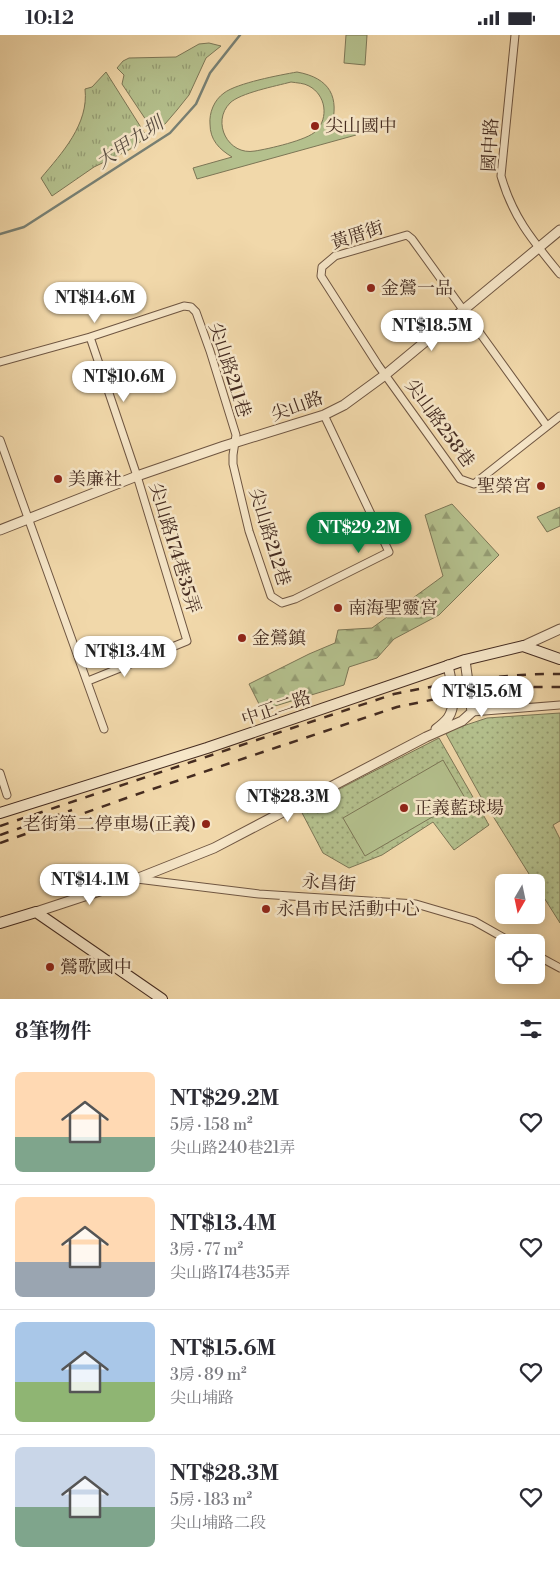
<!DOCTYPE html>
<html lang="zh-TW">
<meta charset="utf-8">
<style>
:root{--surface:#fff;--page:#f7f7f7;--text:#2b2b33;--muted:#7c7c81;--line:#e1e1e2;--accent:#0b8043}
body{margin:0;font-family:"Libre Bodoni","Noto Serif TC",serif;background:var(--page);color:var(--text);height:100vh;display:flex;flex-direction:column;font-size:19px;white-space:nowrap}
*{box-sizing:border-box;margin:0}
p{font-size:16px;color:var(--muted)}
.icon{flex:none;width:28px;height:28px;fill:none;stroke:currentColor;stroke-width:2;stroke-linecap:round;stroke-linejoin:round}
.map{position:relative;height:964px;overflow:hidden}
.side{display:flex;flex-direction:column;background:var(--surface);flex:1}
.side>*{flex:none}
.needle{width:32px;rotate:189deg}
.tools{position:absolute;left:495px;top:839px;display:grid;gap:10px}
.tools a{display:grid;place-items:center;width:50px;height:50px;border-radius:8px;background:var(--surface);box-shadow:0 2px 12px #0003;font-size:25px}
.price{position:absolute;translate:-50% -42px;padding:0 11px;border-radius:18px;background:#fff;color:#222;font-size:16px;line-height:32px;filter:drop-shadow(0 1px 2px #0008)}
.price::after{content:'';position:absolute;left:50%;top:30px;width:15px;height:11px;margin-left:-8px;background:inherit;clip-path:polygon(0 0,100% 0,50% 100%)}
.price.active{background:var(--accent);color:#fff}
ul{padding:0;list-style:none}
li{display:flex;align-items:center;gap:15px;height:125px;padding:0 15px}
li+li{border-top:1px solid var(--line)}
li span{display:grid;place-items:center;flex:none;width:140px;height:100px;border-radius:8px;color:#555}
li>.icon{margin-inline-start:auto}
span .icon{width:60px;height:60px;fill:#fffc;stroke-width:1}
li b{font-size:21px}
h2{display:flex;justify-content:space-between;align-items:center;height:60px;padding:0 15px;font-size:21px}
.status{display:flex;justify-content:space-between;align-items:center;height:35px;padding:0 25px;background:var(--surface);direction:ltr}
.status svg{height:14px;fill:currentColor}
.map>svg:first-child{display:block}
</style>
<div class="status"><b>10:12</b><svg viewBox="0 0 49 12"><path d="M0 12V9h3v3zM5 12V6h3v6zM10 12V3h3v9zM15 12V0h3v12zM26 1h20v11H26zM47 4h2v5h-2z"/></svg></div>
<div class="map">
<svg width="560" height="964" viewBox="0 0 560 964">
<defs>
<pattern id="grass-tufts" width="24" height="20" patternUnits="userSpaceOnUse" patternTransform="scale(1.25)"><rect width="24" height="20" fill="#b4c08d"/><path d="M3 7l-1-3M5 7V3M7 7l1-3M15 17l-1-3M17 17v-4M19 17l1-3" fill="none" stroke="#949c73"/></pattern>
<pattern id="forest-firs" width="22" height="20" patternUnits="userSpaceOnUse" patternTransform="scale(1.25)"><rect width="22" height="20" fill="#b4c08d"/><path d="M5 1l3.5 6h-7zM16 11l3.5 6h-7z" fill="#949c73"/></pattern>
<pattern id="park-dots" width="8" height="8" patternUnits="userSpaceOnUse" patternTransform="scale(1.25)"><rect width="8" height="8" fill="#b4c08d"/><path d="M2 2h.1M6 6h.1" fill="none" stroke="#949c73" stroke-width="1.8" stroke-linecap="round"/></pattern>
</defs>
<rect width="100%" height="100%" fill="#f1d8aa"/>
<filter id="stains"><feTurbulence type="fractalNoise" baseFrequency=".004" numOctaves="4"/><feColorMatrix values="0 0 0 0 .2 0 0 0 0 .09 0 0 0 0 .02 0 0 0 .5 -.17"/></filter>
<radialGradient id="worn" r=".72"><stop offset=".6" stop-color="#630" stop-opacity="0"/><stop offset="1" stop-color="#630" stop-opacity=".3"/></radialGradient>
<!-- grass -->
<path fill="url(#grass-tufts)" stroke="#7c7656" d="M209 8 221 11 206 23 189 60 177 75 165 89 154 97 122 49 124 40 117 33 123 26 129 23 176 22 199 9Z
M106 37 147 102 129 115 94 132 52 161 41 143C62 118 89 89 85 54L92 52Z"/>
<!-- forest -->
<path fill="url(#forest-firs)" stroke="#7c7656" d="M452 469 499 520 439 580 394 604 377 623 349 632 344 650 262 675 249 649 309 619 335 608 338 595 372 593 443 541 425 480Z
M560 472V491L547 497 537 482Z"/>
<!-- park -->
<path fill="url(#park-dots)" stroke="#7c7656" d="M560 678V786L553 790 560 804V888L536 850V848L534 847 481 762 445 697 487 683Z
M439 703 489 790 454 815 433 787 382 820 349 833 323 818 300 774Z"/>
<!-- pitch -->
<path fill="#b4c08d" stroke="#7c7656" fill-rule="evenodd" d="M346 0H367L365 30 344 28Z
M297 37C330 43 340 62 331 93L353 88 356 100 197 144 193 133 232 122C219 114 210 105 210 89 209 78 214 65 224 58 237 48 280 40 297 37ZM291 47C297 48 304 48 309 51 326 60 329 83 316 96 308 105 268 114 255 116 228 121 211 87 230 68 240 58 276 51 291 47Z
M443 725 465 763 365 821 343 783Z"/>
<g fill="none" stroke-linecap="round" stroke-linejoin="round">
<!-- stream -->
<path stroke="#788074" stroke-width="2.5" d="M0 199 24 192 170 98 196 69 210 38 240 0"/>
<defs>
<path id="minor" d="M515 0 501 141C513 183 533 206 560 239
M0 327 90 302 184 271 191 272 196 277 210 316 236 400 233 420V429L249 496 271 561 282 568 295 564 389 517 324 380
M547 391 412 204 407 200 335 221 322 232 321 241 378 330 460 444 474 449 560 381
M0 405 104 694
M88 646 187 606 137 441 90 302
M472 677 560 670
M0 738 7 760
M137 844 259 859 416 869 474 886 513 908
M536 920 560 933"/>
<path id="tertiary" d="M0 495 137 441 224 411 324 380 344 370 385 340 560 195
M523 611 560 594
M436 694C440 691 445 687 448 683 458 668 451 647 448 630
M36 877 136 844 214 813 426 702 462 686 472 677 465 625"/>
<path id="secondary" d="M0 778 207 713 465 625 523 611 560 624
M0 888 36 877 162 964"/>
</defs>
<!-- minor casing -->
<use href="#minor" stroke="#6f5642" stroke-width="9"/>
<!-- tertiary casing -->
<use href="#tertiary" stroke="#6f5642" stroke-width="11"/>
<!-- secondary casing -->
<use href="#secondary" stroke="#442b20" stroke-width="12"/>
<!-- minor -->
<use href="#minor" stroke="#f6e6c8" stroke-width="7"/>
<!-- tertiary -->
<use href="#tertiary" stroke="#f6e6c8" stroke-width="9"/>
<!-- secondary -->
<use href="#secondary" stroke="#f6e6c8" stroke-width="10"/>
<!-- rail -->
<path stroke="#442b20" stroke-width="2.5" stroke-dasharray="9 9" stroke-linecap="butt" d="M0 791 394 659C449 648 503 638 560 639
M0 800 72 775
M0 808 135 760 397 672 470 657 523 652H560"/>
</g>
<!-- markers -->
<g fill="#8f2418" stroke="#f6e6c8" stroke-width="2">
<circle cx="315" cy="91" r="5"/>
<circle cx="371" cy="253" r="5"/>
<circle cx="58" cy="444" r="5"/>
<circle cx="541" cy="451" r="5"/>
<circle cx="338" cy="573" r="5"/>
<circle cx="242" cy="603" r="5"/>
<circle cx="404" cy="773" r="5"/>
<circle cx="206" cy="789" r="5"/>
<circle cx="266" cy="874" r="5"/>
<circle cx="50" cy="932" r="5"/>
</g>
<g text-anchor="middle" stroke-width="5" stroke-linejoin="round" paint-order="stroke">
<!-- poi labels -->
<g font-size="18" fill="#442b20" stroke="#f6e6c8" text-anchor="start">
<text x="325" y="97">尖山國中</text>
<text x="381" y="259">金鶯一品</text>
<text x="68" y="450">美廉社</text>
<text x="531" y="457" text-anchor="end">聖榮宮</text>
<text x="348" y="579">南海聖靈宮</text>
<text x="252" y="609">金鶯鎮</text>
<text x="414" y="779">正義藍球場</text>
<text x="196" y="795" text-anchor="end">老街第二停車場(正義)</text>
<text x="276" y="880">永昌市民活動中心</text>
<text x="60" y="938">鶯歌國中</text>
</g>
<!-- street labels -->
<g font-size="18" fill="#442b20" stroke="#f6e6c8">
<text transform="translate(490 110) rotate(-87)" y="6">國中路</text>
<text transform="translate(357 200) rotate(-18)" y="6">黃厝街</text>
<text transform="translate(230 335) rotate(72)" y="6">尖山路211巷</text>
<text transform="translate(297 371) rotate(-20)" y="6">尖山路</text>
<text transform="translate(440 388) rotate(54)" y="6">尖山路258巷</text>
<text transform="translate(270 502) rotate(73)" y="6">尖山路212巷</text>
<text transform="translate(175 513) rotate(73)" y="6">尖山路174巷35弄</text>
<text transform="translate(276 673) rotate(-19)" y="6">中正二路</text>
<text transform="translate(329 848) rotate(4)" y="6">永昌街</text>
</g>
<!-- water labels -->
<g font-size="19" font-style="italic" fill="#5a4e43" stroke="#f6e6c8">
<text transform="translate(129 107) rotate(-34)" y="7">大甲九圳</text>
</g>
</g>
<rect width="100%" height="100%" filter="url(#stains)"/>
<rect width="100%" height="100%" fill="url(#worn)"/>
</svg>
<div class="tools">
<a><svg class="needle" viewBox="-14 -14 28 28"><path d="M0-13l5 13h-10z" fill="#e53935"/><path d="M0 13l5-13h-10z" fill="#7c7c81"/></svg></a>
<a><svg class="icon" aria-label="locate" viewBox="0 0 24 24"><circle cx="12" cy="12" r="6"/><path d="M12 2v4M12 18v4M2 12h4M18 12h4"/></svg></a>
</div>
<b class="price" style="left:95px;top:289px">NT$14.6M</b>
<b class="price" style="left:432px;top:317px">NT$18.5M</b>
<b class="price" style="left:124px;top:368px">NT$10.6M</b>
<b class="price active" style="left:359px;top:519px">NT$29.2M</b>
<b class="price" style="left:125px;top:643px">NT$13.4M</b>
<b class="price" style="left:482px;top:683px">NT$15.6M</b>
<b class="price" style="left:288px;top:788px">NT$28.3M</b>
<b class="price" style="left:90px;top:871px">NT$14.1M</b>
</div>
<section class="side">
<h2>8筆物件<svg class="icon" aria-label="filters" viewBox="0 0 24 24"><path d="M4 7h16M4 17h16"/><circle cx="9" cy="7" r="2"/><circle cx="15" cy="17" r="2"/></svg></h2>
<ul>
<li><span style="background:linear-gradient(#ffd9b3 65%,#7fa58c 0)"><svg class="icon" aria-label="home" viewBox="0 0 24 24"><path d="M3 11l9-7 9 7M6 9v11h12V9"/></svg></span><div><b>NT$29.2M</b><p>5房 · 158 m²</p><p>尖山路240巷21弄</p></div><svg class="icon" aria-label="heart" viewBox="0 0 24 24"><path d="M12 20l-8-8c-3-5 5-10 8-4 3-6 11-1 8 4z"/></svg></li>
<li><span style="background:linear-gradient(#ffd9b3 65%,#9aa5b1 0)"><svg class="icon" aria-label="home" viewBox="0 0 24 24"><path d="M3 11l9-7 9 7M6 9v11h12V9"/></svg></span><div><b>NT$13.4M</b><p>3房 · 77 m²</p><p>尖山路174巷35弄</p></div><svg class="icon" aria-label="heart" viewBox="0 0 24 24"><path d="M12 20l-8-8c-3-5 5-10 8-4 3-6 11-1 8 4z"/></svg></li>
<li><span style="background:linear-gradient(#a9c7e8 60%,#8fb573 0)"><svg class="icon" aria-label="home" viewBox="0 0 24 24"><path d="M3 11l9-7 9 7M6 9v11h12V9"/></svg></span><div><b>NT$15.6M</b><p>3房 · 89 m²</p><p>尖山埔路</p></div><svg class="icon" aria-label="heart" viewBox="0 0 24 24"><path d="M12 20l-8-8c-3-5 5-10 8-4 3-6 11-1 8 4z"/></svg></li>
<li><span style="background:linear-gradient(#c9d6e8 60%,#7fa58c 0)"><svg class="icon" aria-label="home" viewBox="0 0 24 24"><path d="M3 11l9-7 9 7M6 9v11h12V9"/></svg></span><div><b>NT$28.3M</b><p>5房 · 183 m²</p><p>尖山埔路二段</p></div><svg class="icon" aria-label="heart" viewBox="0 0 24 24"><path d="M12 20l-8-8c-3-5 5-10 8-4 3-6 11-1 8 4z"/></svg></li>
</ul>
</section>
